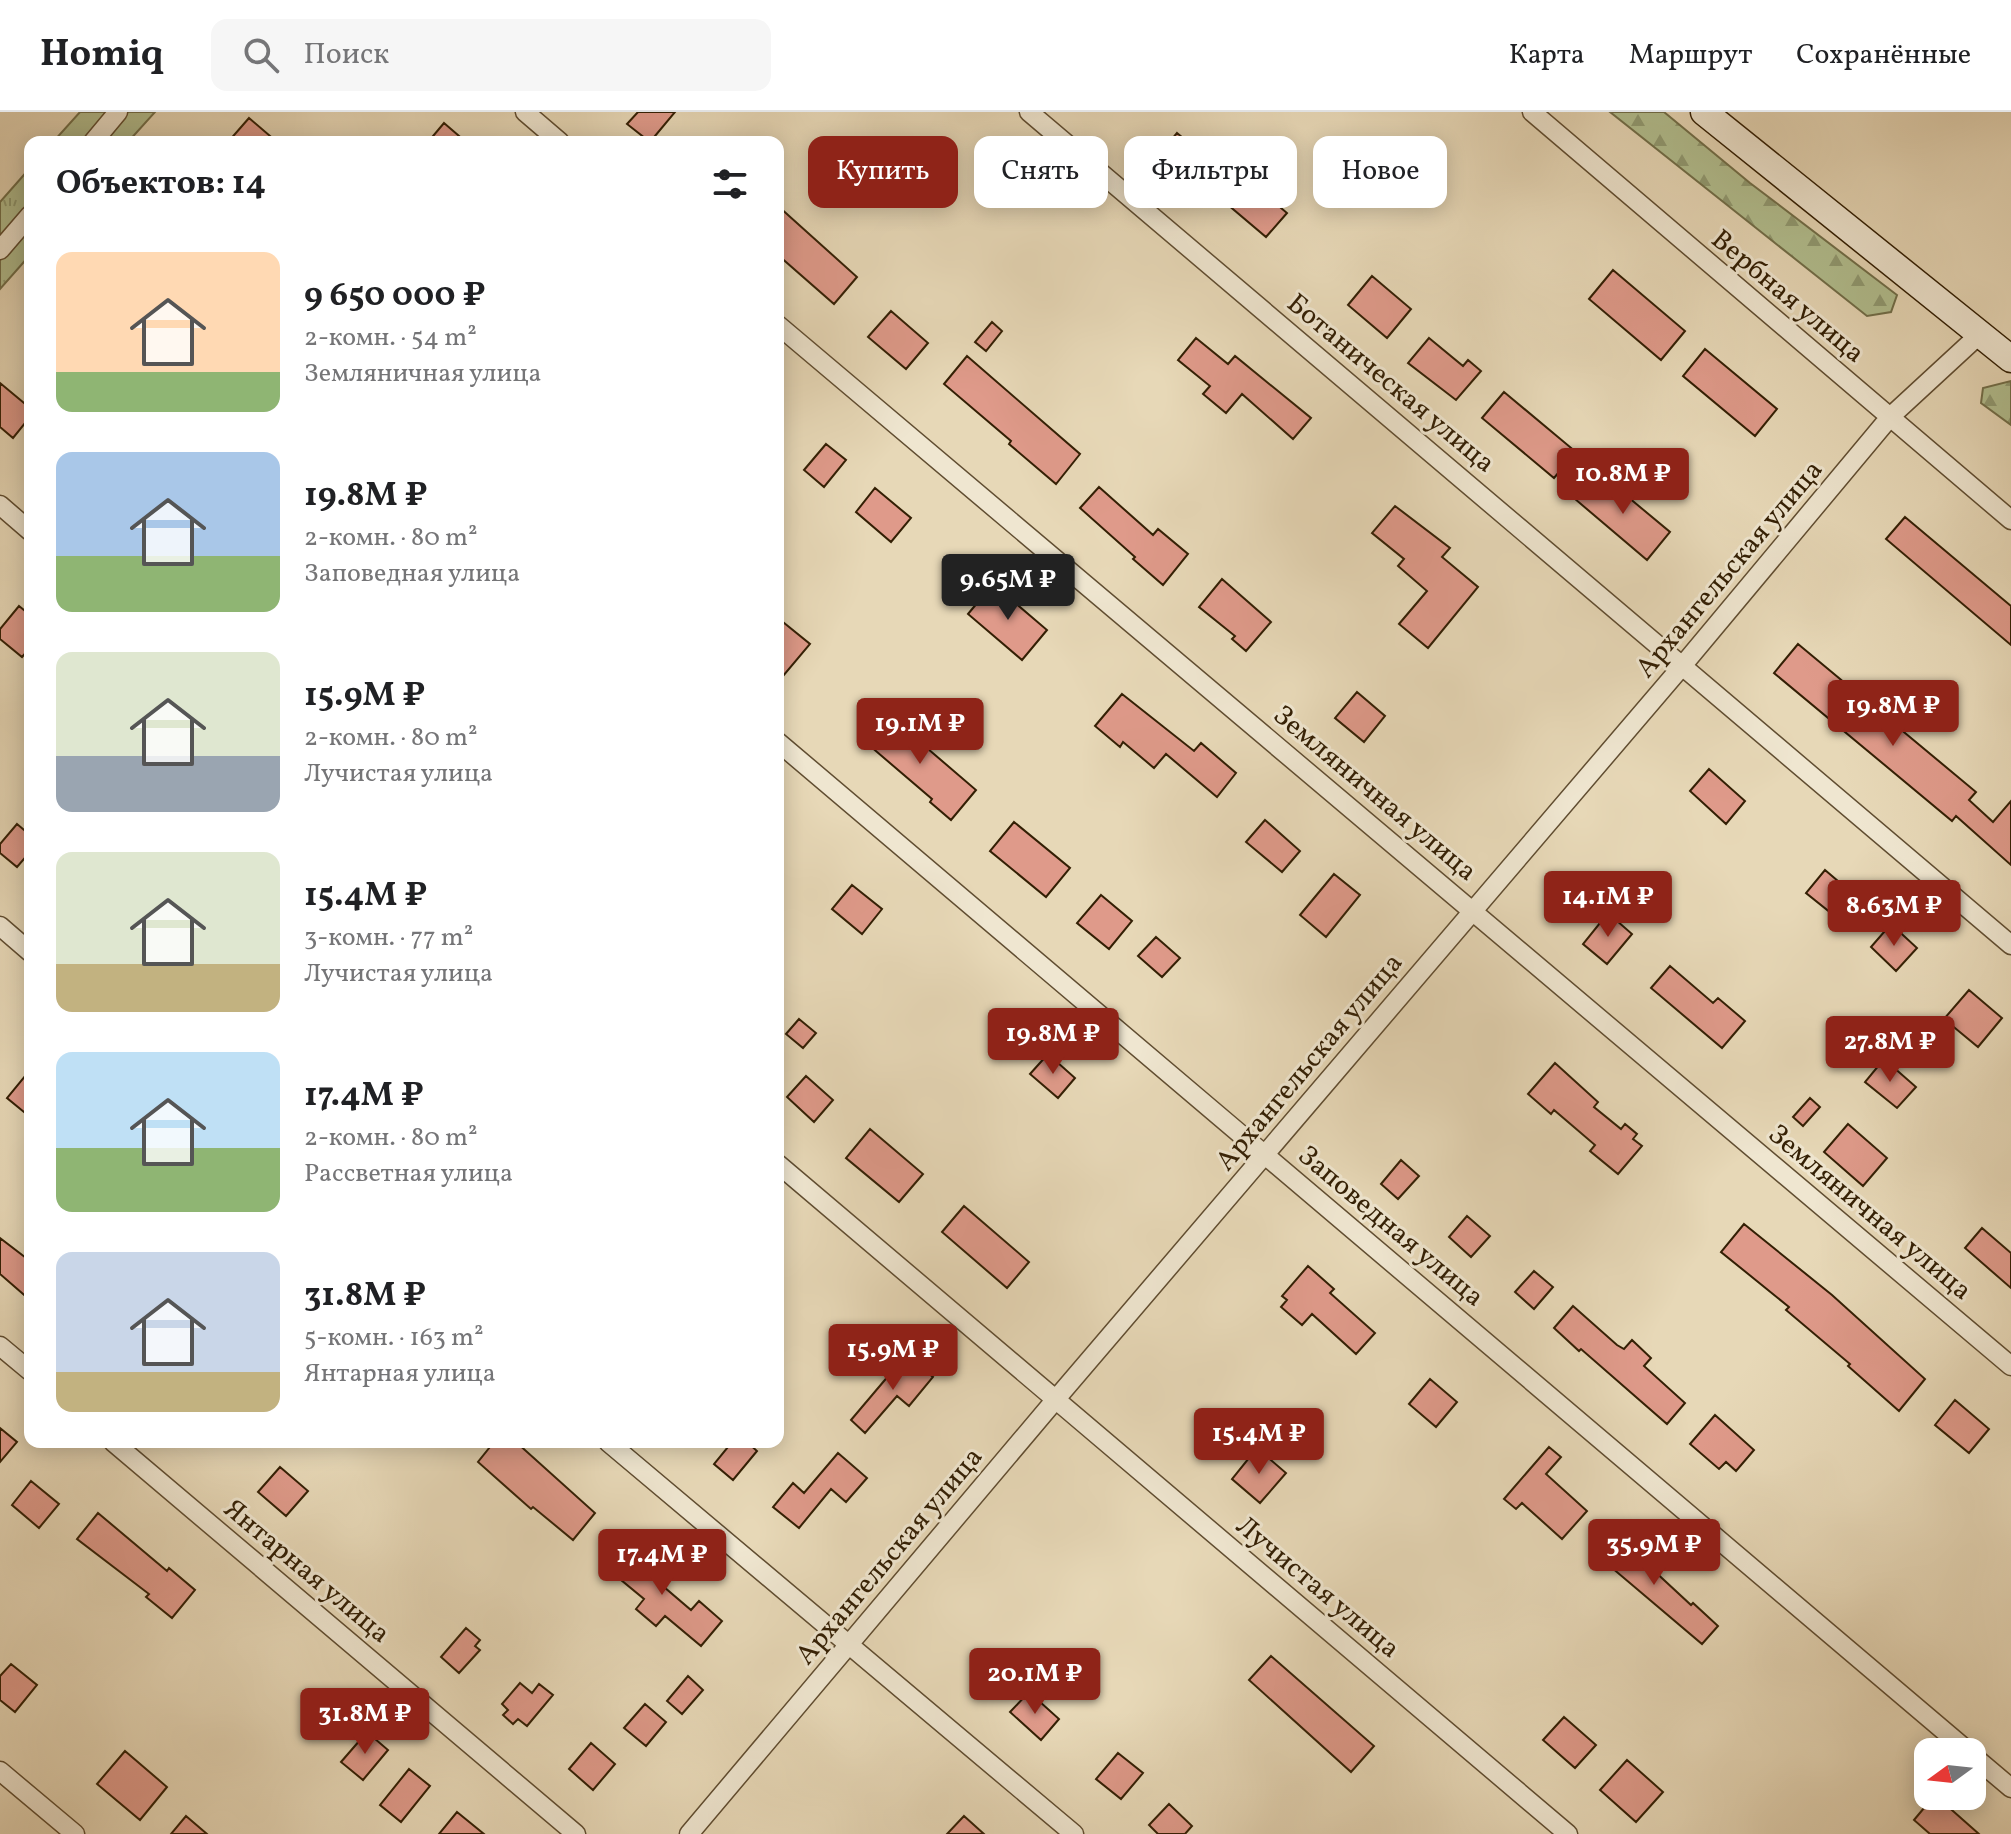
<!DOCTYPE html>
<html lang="ru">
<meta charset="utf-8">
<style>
:root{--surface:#fff;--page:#f6f6f6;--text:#202124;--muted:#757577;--line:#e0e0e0;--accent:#8f2418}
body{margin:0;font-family:Vollkorn,serif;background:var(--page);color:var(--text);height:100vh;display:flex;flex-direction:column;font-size:30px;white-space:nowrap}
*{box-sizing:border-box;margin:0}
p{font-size:26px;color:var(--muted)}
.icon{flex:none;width:44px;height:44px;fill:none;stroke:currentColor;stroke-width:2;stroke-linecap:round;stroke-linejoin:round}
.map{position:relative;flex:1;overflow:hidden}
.side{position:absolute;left:24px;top:24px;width:760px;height:1312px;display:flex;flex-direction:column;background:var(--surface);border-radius:16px;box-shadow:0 4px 20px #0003}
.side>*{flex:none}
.hud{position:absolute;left:808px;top:24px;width:760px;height:72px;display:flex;gap:16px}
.needle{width:52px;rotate:255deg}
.tools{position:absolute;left:1914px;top:1626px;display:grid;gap:16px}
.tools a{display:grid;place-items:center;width:72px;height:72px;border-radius:16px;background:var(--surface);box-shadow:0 4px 20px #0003;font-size:40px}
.price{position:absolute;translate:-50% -68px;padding:0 18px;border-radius:8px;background:var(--accent);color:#fff;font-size:26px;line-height:52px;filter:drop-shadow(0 2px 4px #0008)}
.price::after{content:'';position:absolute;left:50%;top:48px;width:24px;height:18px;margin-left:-12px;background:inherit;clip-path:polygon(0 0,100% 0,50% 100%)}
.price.selected{background:#222;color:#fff}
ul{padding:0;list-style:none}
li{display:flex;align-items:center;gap:24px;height:200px;padding:0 32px}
li span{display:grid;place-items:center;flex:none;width:224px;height:160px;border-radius:16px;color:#555}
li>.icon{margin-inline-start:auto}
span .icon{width:96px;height:96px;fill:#fffc;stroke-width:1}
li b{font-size:34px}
h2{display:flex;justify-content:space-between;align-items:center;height:96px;padding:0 32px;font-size:34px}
.chip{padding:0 28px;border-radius:16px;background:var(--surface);box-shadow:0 4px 20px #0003;font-size:28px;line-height:72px}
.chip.selected{background:var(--accent);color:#fff}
header{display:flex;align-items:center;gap:48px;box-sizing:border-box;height:112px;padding:0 40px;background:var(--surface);border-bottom:2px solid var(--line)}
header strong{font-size:38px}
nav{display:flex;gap:44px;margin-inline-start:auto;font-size:28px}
.search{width:560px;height:72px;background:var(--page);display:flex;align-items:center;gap:20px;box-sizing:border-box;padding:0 28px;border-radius:16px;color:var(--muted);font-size:30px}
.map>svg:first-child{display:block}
</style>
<header>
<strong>Homiq</strong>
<div class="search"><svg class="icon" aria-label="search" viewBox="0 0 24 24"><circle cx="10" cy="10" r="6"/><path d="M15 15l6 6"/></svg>Поиск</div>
<nav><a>Карта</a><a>Маршрут</a><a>Сохранённые</a></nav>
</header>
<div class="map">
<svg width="2011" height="1722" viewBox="0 0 2011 1722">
<defs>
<pattern id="grass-tufts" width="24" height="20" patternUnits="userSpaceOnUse" patternTransform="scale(2)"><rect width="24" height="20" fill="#b2bf90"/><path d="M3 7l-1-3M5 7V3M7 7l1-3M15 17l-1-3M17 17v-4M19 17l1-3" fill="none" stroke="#919b73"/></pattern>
<pattern id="forest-firs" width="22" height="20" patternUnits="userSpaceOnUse" patternTransform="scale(2)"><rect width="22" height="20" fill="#b2bf90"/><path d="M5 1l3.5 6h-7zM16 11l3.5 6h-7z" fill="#919b73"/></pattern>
</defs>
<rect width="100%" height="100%" fill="#e7d8b7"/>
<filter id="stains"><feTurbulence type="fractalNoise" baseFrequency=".0025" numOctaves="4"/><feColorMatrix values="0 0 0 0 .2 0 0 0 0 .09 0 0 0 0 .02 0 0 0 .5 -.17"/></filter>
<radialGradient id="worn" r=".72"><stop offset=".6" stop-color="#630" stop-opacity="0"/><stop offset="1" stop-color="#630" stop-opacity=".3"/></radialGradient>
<!-- grass -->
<path fill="url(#grass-tufts)" stroke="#726f4a" stroke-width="2" d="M80 0H155L128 30H53Z
M30 56V143L0 177V90Z"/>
<!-- forest -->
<path fill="url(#forest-firs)" stroke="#726f4a" stroke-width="2" d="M1610 0H1664L1750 71 1897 183 1891 200 1867 204Z
M2011 269V313L1981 291 1983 276Z"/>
<!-- building -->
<path fill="#df9a8a" stroke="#331f04" stroke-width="2" d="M638 0H675L650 30 627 12Z
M249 6 277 30H228Z
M444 11 466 30H428Z
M1177 21 1230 65 1236 58 1287 101 1266 125 1195 65 1190 72 1157 45Z
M778 94 857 165 834 192 778 143Z
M1613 158 1685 219 1661 248 1589 187Z
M1372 164 1411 197 1387 226 1348 193Z
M891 199 928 231 906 257 868 225Z
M992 210 1002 219 986 239 975 230Z
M1196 226 1228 252 1235 244 1311 306 1293 327 1242 282 1226 301 1203 282 1210 274 1178 248Z
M1429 226 1463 254 1468 248 1481 259 1456 288 1408 251Z
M1705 237 1777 297 1755 324 1683 264Z
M967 244 1080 342 1056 372 1009 332 1011 329 944 272Z
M0 271 30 296V305L13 326 0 315Z
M1504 280 1576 340 1554 366 1482 306Z
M826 332 846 348 824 375 804 358Z
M1598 360 1670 420 1647 448 1575 387Z
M1099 375 1153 423 1158 417 1188 442 1163 473 1133 447 1135 445 1080 396Z
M875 376 911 406 891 430 856 400Z
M1395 394 1450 436 1442 445 1478 475 1428 536 1399 512 1427 479 1398 454 1404 447 1372 421Z
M1905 405 2011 494V533L1886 427Z
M1222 467 1271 510 1246 539 1232 527 1235 524 1199 495Z
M993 472 1047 518 1022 548 968 502Z
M19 494 30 503V536L22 545 0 527V517Z
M778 506 810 532 778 570Z
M1798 532 1976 680 1969 688 1993 710 2011 689V753L1956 704 1952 709 1774 561Z
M1357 580 1385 604 1364 630 1335 606Z
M1122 582 1194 639 1201 631 1236 661 1217 685 1166 642 1154 656 1123 630 1120 635 1095 614Z
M886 601 976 678 951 708 930 690 932 687 863 628Z
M1709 657 1745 689 1726 712 1690 679Z
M1265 708 1300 739 1282 760 1246 730Z
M1014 710 1070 756 1046 785 990 739Z
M17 712 30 723V740L17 755 0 741V732Z
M1825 758 1859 787 1841 809 1806 781Z
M1334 762 1360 783 1326 825 1300 803Z
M852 773 882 797 862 822 832 797Z
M1101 783 1132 809 1109 837 1077 811Z
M1608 801 1632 822 1607 852 1583 832Z
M1891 812 1917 836 1896 859 1871 835Z
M1156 825 1180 846 1162 865 1138 844Z
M1670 854 1713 891 1718 886 1745 909 1722 936 1651 876Z
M1969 878 2002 906 1978 935 1944 907Z
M799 907 816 921 803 936 786 922Z
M1048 942 1075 966 1058 986 1030 962Z
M1884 947 1916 975 1897 996 1865 970Z
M1555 951 1598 990 1594 995 1621 1017 1625 1012 1637 1022 1633 1027 1642 1034 1618 1062 1590 1039 1595 1033 1554 998 1551 1002 1528 982Z
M30 958V1005L7 986Z
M806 964 833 988 814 1010 787 985Z
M1810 986 1820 995 1803 1014 1793 1005Z
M1848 1012 1887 1046 1863 1074 1824 1040Z
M870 1017 923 1062 899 1090 846 1046Z
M1401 1048 1419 1064 1398 1087 1381 1072Z
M964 1094 1029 1150 1007 1176 942 1120Z
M1467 1104 1490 1124 1471 1145 1449 1125Z
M1744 1112 1832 1183 1925 1267 1899 1299 1848 1254 1850 1252 1786 1198 1789 1195 1721 1140Z
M1982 1116 2011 1141V1176L1965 1136Z
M0 1126 30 1149V1188L0 1162Z
M1308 1154 1334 1177 1330 1181 1375 1221 1356 1242 1312 1202 1302 1213 1281 1195 1287 1188 1282 1184Z
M1534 1159 1553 1175 1534 1197 1515 1180Z
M1573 1194 1617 1233 1624 1237 1632 1228 1651 1246 1644 1254 1685 1291 1667 1312 1581 1237 1579 1239 1554 1216Z
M906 1243 933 1265 909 1294 897 1284 865 1321 851 1308Z
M1430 1267 1457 1290 1436 1315 1409 1292Z
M1955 1288 1989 1317 1969 1341 1935 1313Z
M1715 1303 1754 1338 1736 1359 1726 1350 1719 1357 1690 1332Z
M0 1316 17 1330 0 1350Z
M494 1330H516L595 1401 573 1428 533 1395 531 1397 478 1350Z
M732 1330H747L757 1339 733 1368 714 1352Z
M1549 1335 1561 1345 1546 1362 1587 1399 1562 1427 1522 1391 1516 1397 1504 1387Z
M1257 1336 1286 1361 1260 1391 1232 1367Z
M838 1341 867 1366 846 1390 831 1377 799 1416 773 1395 793 1371 804 1381Z
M280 1355 308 1379 286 1404 258 1380Z
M31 1369 59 1392 39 1416 12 1393Z
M98 1401 167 1459 169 1456 195 1478 172 1506 146 1485 149 1482 77 1427Z
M1610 1418 1691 1493 1693 1491 1718 1514 1702 1532 1592 1439Z
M632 1430 658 1452 650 1463 691 1498 699 1489 722 1509 701 1534 665 1504 656 1514 636 1497 644 1487 609 1458Z
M466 1516 480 1528 475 1534 480 1538 459 1561 441 1545Z
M1271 1544 1374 1634 1351 1660 1249 1568Z
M11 1552 37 1573 15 1600 0 1588V1564Z
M688 1564 703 1578 682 1602 667 1589Z
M520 1571 532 1581 539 1572 553 1583 527 1614 518 1607 513 1612 503 1603 508 1598 502 1592Z
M1029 1580 1059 1607 1041 1628 1010 1600Z
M645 1592 666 1610 646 1634 624 1616Z
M1564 1605 1596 1633 1575 1656 1543 1628Z
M367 1620 388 1638 363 1668 341 1650Z
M591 1631 615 1652 593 1678 569 1657Z
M125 1639 167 1675 140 1708 97 1672Z
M1118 1641 1143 1661 1121 1687 1096 1667Z
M1627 1648 1663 1680 1636 1710 1600 1678Z
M409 1657 430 1674 401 1710 380 1693Z
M1934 1684H1936L1979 1722H1930L1914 1708Z
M1169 1692 1192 1714 1185 1722H1158L1149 1713Z
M457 1700 484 1722H439Z
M186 1704 207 1722H171Z
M964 1704 984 1722H947Z"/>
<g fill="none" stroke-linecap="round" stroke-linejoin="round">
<defs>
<path id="street" d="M525 0 560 30
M1029 0 2011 833
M1532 0 2011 408
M93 30 118 0
M0 138 30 103
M778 213 2011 1254
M0 393 30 419
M778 630 1969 1640
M0 814 30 840
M778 1052 1568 1722
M0 1234 30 1259
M113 1330 576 1722
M608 1330 1074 1722
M1972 1643 2011 1676
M0 1659 75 1722
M689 1722 1056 1287 1683 553 1890 305 1980 222"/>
<path id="secondary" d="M1704 0 2011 247"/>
</defs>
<!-- street casing -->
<use href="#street" stroke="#604d31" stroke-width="21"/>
<!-- secondary casing -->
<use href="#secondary" stroke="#331f04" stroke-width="29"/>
<!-- street -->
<use href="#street" stroke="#efe6d0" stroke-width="18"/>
<!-- secondary -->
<use href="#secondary" stroke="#efe6d0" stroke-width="26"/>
</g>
<g text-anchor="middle" stroke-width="6" stroke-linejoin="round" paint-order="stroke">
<!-- street labels -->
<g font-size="28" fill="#331f04" stroke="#efe6d0">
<text transform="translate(1789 183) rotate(40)" y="10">Вербная улица</text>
<text transform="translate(1392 270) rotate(40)" y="10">Ботаническая улица</text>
<text transform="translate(1728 456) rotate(-50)" y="10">Архангельская улица</text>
<text transform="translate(1376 680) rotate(40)" y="10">Земляничная улица</text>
<text transform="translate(1308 949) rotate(-50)" y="10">Архангельская улица</text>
<text transform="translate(1871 1099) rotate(40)" y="10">Земляничная улица</text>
<text transform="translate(1392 1113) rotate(40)" y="10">Заповедная улица</text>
<text transform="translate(888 1443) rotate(-50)" y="10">Архангельская улица</text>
<text transform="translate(308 1458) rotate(40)" y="10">Янтарная улица</text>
<text transform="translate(1319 1474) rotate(40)" y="10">Лучистая улица</text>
</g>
</g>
<rect width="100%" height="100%" filter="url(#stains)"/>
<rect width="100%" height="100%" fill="url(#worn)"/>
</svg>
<div class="tools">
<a><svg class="needle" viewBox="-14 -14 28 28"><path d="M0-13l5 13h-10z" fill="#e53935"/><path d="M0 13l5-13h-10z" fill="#757577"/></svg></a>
</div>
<b class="price" style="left:1623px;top:404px">10.8M ₽</b>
<b class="price selected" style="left:1008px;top:510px">9.65M ₽</b>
<b class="price" style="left:1893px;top:636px">19.8M ₽</b>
<b class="price" style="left:920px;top:654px">19.1M ₽</b>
<b class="price" style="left:1608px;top:827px">14.1M ₽</b>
<b class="price" style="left:1894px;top:836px">8.63M ₽</b>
<b class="price" style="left:1053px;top:964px">19.8M ₽</b>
<b class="price" style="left:1890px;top:972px">27.8M ₽</b>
<b class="price" style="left:893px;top:1280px">15.9M ₽</b>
<b class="price" style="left:1259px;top:1364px">15.4M ₽</b>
<b class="price" style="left:1654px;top:1475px">35.9M ₽</b>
<b class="price" style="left:662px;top:1485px">17.4M ₽</b>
<b class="price" style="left:1035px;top:1604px">20.1M ₽</b>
<b class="price" style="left:365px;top:1644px">31.8M ₽</b>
<div class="hud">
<a class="chip selected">Купить</a>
<a class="chip">Снять</a>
<a class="chip">Фильтры</a>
<a class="chip">Новое</a>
</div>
<section class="side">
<h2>Объектов: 14<svg class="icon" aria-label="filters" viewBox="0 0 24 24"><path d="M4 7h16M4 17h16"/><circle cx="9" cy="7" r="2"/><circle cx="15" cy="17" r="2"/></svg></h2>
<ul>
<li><span style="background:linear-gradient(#ffd9b3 75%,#8fb573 0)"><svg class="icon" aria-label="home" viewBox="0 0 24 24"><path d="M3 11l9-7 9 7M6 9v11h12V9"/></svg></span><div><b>9 650 000 ₽</b><p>2-комн. · 54 m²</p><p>Земляничная улица</p></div></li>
<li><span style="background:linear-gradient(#a9c7e8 65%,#8fb573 0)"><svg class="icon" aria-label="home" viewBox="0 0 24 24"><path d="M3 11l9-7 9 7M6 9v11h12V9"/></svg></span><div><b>19.8M ₽</b><p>2-комн. · 80 m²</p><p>Заповедная улица</p></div></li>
<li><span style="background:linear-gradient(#dfe7d0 65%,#9aa5b1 0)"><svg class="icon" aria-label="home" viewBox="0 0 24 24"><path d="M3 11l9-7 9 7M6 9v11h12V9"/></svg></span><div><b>15.9M ₽</b><p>2-комн. · 80 m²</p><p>Лучистая улица</p></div></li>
<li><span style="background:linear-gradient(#dfe7d0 70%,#c2b280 0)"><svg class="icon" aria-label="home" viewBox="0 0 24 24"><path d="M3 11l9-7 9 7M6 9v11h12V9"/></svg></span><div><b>15.4M ₽</b><p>3-комн. · 77 m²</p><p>Лучистая улица</p></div></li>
<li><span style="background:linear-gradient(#bfe0f5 60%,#8fb573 0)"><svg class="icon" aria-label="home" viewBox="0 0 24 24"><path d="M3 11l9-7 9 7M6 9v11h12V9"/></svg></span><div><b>17.4M ₽</b><p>2-комн. · 80 m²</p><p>Рассветная улица</p></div></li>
<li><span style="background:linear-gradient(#c9d6e8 75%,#c2b280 0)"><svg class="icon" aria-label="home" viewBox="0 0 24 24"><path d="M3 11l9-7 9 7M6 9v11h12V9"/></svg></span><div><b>31.8M ₽</b><p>5-комн. · 163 m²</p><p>Янтарная улица</p></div></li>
</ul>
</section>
</div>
